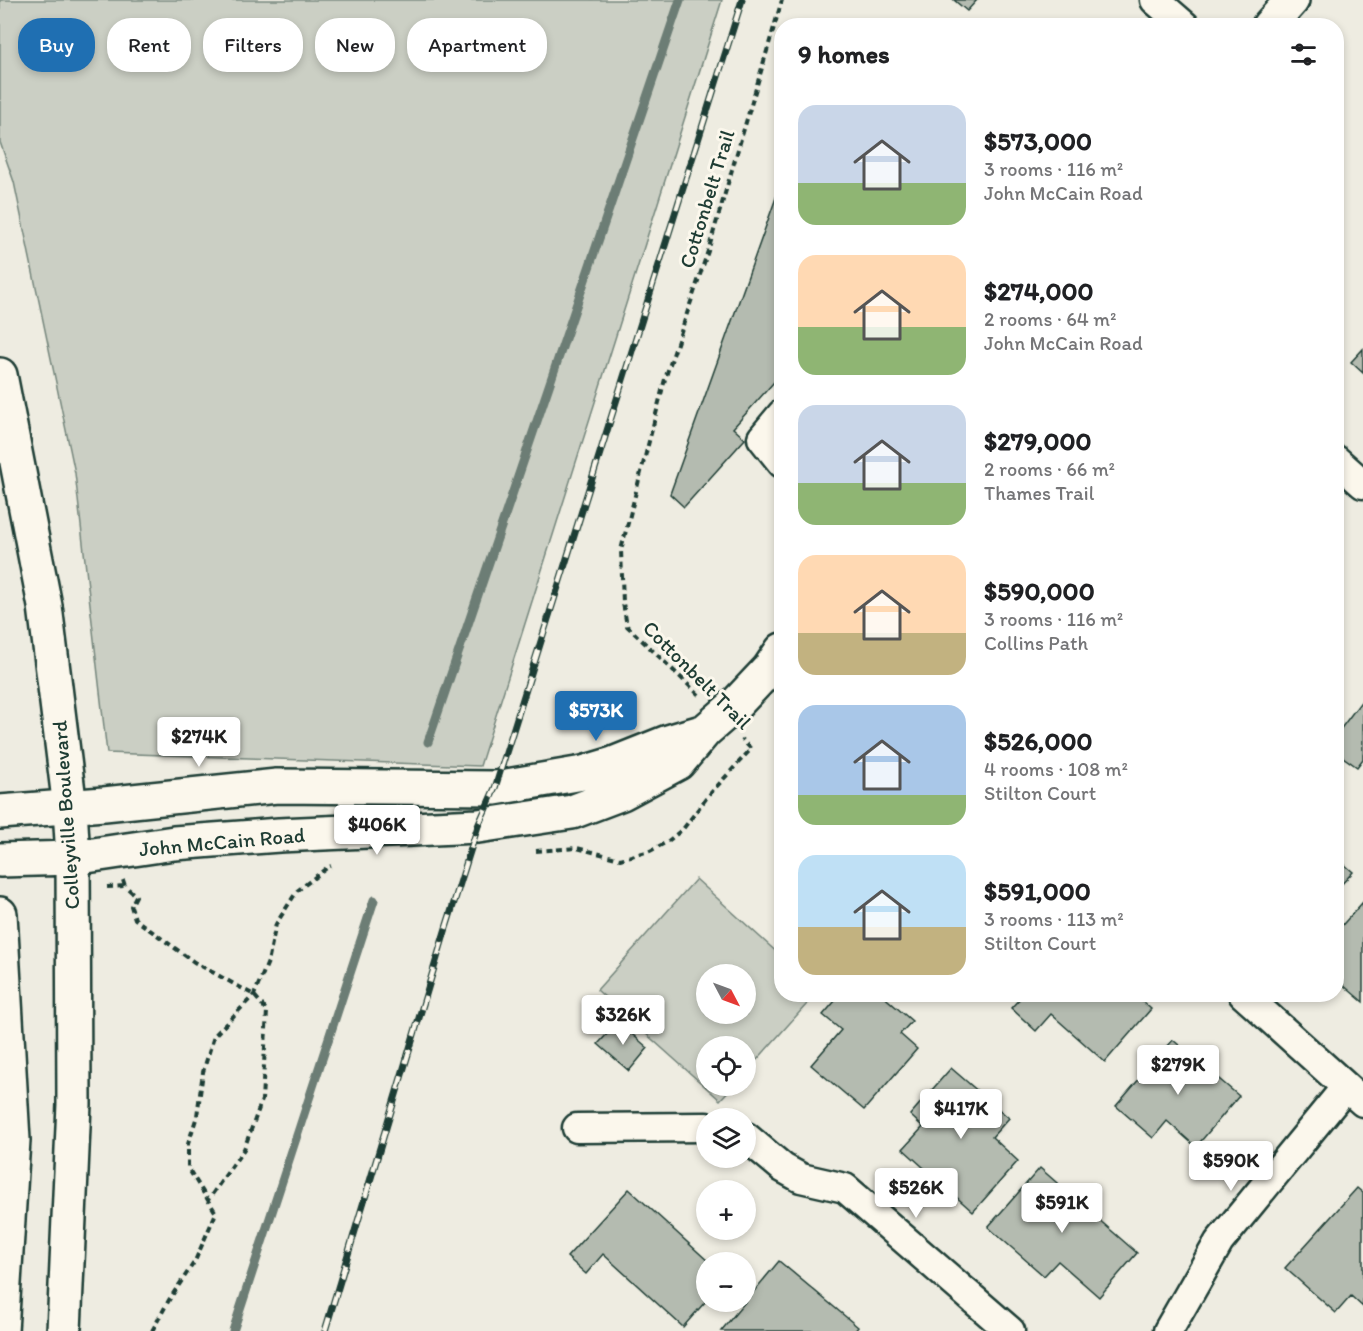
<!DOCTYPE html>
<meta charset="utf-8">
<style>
:root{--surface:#fff;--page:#f6f6f6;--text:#202124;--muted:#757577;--accent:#1f6fb2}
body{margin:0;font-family:Itim,sans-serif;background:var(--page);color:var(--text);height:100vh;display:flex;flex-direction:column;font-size:22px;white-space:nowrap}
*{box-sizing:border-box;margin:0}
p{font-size:20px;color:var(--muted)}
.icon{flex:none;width:33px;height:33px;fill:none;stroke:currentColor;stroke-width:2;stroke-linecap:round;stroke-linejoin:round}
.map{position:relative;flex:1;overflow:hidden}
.panel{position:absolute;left:774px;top:18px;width:570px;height:984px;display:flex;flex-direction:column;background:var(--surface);border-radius:24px;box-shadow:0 3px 9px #0003}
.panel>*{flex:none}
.banner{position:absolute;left:18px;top:18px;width:570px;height:54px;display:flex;gap:12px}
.needle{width:39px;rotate:131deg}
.controls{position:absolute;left:696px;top:964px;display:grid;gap:12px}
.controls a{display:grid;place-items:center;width:60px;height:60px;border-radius:50%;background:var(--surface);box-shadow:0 3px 9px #0003;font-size:30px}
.price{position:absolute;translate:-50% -51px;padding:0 14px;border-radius:6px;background:#fff;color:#222;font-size:20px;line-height:39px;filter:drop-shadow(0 2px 3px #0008)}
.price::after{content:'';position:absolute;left:50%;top:36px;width:18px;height:14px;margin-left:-9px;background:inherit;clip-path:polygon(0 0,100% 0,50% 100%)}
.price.active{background:var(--accent);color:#fff}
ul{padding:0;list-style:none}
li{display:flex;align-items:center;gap:18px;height:150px;padding:0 24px}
li span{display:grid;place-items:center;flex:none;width:168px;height:120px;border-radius:18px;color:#555}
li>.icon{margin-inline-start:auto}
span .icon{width:72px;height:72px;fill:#fffc;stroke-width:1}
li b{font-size:26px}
h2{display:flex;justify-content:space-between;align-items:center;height:72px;padding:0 24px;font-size:26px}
.tag{padding:0 21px;border-radius:24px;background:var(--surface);box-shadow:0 3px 9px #0003;font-size:21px;line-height:54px}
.tag.active{background:var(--accent);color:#fff}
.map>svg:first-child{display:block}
</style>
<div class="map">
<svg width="1363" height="1331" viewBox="0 0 1363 1331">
<rect width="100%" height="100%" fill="#eeece1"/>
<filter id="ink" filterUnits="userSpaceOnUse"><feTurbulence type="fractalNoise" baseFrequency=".0167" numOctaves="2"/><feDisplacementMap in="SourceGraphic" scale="12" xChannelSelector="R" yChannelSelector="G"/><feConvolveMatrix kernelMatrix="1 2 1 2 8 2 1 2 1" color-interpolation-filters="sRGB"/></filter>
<g filter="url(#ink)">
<!-- green -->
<path fill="#cbcfc4" stroke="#75867c" stroke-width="1.5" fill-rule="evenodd" d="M0 0H722L480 766 107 753 75 473 14 182 0 142Z
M696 879 781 956 782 994 815 995 746 1072V1047H706V1086H733L720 1100 597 990ZM706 975H746V1014H706Z"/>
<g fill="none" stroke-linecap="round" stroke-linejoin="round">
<!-- stream -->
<path stroke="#6c7d74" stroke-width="9" d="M428 742 680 0
M233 1331 374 900"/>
</g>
<!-- building -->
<path fill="#b4bbb0" stroke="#1f3d34" stroke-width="1.5" d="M954 0H977L967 11Z
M782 181V373L733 428 745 439 684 507 670 494Z
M1363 349V373L1351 362Z
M1363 699V759L1357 767 1336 752V735Z
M1336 857 1353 872 1336 890Z
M1363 902V1002L1336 979V932Z
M841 994H881L912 1021 900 1034 917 1049 864 1110 811 1065 841 1030 823 1015Z
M1024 994H1134L1151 1009 1105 1062 1051 1014 1036 1031 1011 1008Z
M618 1022 648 1048 629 1071 598 1044Z
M1173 1040 1239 1096 1196 1147 1167 1121 1153 1138 1116 1106Z
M951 1068 1009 1118 992 1137 1018 1161 973 1212 903 1149 923 1127 910 1115Z
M1040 1168 1137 1253 1099 1297 1058 1261 1044 1276 988 1227Z
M1357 1188 1363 1193V1307L1351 1296 1336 1313 1285 1268Z
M629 1189 710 1263H706V1301L683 1327 603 1254 586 1274 567 1257Z
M779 1261 858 1327 855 1331H721Z"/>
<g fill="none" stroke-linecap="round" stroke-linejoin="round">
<defs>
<path id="minor" d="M1155 0 1185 26
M782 414 762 438 782 463
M1336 460 1363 484
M1243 994 1363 1102
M577 1128 706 1127
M746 1137 783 1168 801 1178 845 1188 1010 1331
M1168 1331 1219 1242 1346 1087"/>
<path id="major" d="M1269 26 1292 0
M0 375 45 606 70 808 73 858 74 1104 64 1331
M0 812 104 804 277 786 495 788 583 773 613 764 668 742 705 731
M0 860 73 858 174 843 279 835 478 826 572 812 622 793 678 763 705 731 736 704 769 669 782 650
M0 914 13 1140 1 1331"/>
</defs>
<!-- minor casing -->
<use href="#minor" stroke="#1f3d34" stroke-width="33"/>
<!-- major casing -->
<use href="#major" stroke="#1f3d34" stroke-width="38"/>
<!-- path -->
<path stroke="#1f3d34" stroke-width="4" stroke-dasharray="6 4.5" stroke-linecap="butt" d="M699 695 627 626 623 603 621 550 665 379 708 251 782 0
M536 851 577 848 620 859 650 851 667 842 683 829 708 796 751 749 742 739
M123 880 125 886 136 896 131 906 135 919 194 962 254 995 267 1011 262 1100 244 1149 208 1200
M107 887 125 886
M152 1331 169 1300 195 1261 216 1213 188 1168V1144L197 1116 203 1072 214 1036 254 995 268 962 276 924 297 891 328 867 331 866"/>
<!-- minor -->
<use href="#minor" stroke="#fbf7ec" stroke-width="28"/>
<!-- major -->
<use href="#major" stroke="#fbf7ec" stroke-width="33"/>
<defs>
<path id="rail" d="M325 1331 446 928 478 826 495 788 742 0"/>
</defs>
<!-- rail casing -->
<use href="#rail" stroke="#1f3d34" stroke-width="7"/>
<!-- rail -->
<use href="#rail" stroke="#fbf7ec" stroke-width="4.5" stroke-dasharray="14" stroke-linecap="butt"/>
</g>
</g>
<g text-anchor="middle" stroke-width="6" stroke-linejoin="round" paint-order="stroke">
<!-- street labels -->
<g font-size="21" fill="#1f3d34" stroke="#fbf7ec">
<text transform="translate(707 199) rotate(-73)" y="7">Cottonbelt Trail</text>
<text transform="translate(697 675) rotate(45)" y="7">Cottonbelt Trail</text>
<text transform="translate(66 815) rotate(-94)" y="7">Colleyville Boulevard</text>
<text transform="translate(222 842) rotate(-5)" y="7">John McCain Road</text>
</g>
</g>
</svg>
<div class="controls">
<a><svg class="needle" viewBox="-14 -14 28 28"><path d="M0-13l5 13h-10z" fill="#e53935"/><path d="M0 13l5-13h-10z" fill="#757577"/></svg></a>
<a><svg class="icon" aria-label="locate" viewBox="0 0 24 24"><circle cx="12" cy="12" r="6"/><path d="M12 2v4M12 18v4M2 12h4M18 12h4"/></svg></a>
<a><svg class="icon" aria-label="layers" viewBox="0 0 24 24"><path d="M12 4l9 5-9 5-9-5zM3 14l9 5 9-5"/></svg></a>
<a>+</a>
<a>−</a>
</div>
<b class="price active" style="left:596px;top:742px">$573K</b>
<b class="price" style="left:199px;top:768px">$274K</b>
<b class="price" style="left:377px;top:856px">$406K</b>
<b class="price" style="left:623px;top:1046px">$326K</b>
<b class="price" style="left:1178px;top:1096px">$279K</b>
<b class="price" style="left:961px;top:1140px">$417K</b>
<b class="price" style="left:1231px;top:1192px">$590K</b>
<b class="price" style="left:916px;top:1219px">$526K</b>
<b class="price" style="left:1062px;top:1234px">$591K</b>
<div class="banner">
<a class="tag active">Buy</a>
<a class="tag">Rent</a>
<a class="tag">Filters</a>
<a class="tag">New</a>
<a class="tag">Apartment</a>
</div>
<section class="panel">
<h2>9 homes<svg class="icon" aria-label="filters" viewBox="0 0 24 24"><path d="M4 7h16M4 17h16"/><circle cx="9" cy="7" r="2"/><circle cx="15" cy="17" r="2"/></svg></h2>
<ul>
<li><span style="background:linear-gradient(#c9d6e8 65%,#8fb573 0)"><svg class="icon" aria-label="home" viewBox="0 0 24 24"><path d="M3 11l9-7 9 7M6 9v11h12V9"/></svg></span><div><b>$573,000</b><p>3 rooms · 116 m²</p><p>John McCain Road</p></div></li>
<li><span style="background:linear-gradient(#ffd9b3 60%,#8fb573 0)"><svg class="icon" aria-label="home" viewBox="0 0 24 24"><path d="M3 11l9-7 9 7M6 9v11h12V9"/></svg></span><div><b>$274,000</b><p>2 rooms · 64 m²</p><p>John McCain Road</p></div></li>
<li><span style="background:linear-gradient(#c9d6e8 65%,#8fb573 0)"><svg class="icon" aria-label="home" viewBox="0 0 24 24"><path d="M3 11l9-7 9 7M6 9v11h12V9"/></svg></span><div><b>$279,000</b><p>2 rooms · 66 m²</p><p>Thames Trail</p></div></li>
<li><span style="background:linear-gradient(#ffd9b3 65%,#c2b280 0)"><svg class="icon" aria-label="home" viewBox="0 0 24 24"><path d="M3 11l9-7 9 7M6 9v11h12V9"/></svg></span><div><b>$590,000</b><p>3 rooms · 116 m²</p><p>Collins Path</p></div></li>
<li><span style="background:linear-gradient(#a9c7e8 75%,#8fb573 0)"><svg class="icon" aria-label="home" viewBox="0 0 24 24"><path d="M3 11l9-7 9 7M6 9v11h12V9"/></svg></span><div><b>$526,000</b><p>4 rooms · 108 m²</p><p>Stilton Court</p></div></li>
<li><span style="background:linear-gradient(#bfe0f5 60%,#c2b280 0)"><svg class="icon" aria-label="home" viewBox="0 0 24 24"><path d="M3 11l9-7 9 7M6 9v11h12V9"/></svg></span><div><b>$591,000</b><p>3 rooms · 113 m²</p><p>Stilton Court</p></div></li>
</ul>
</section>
</div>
